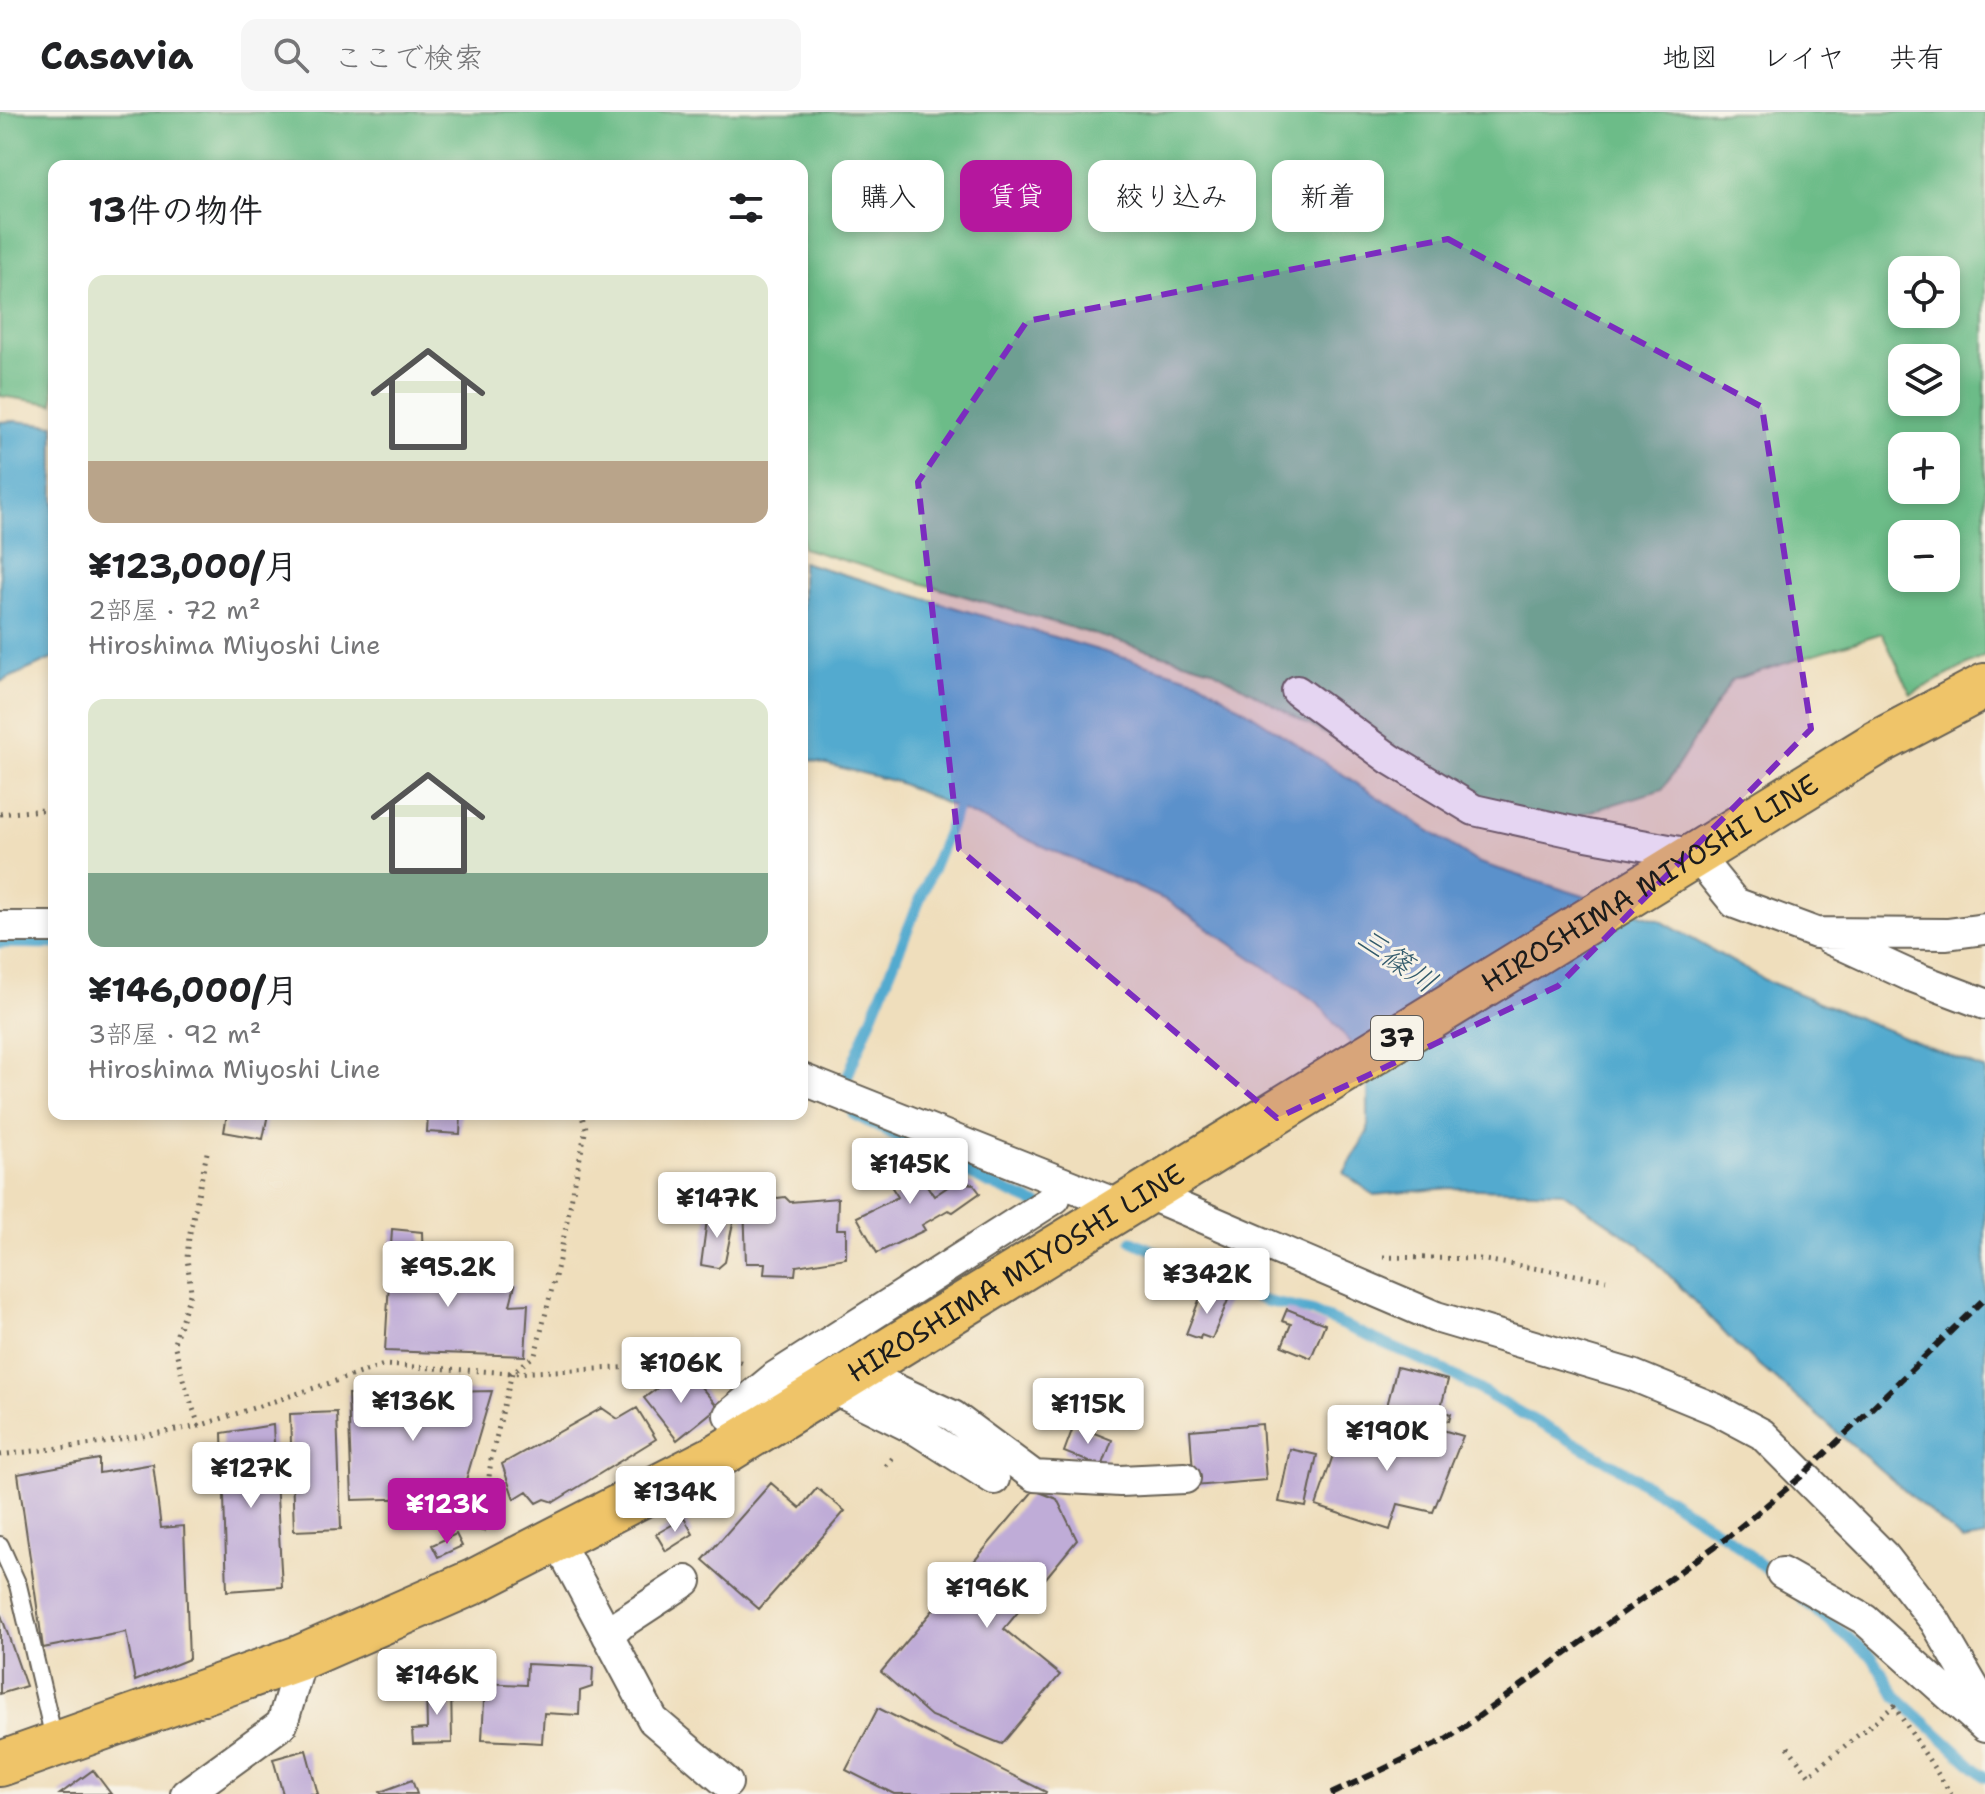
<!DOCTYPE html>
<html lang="ja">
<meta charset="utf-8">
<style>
:root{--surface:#fff;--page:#f6f6f6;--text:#202124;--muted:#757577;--line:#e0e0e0;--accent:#b5179e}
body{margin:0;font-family:"Shantell Sans","Klee One",sans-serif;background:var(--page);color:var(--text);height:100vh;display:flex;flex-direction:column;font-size:30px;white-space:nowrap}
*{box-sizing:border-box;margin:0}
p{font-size:26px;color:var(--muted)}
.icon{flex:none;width:44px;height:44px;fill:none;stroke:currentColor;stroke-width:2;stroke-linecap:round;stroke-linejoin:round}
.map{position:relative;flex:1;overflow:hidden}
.panel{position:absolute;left:48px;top:48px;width:760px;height:960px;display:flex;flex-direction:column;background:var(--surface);border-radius:16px;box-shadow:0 4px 12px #0003}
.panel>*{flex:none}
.hud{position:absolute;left:832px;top:48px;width:760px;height:72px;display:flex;gap:16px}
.tools{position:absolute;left:1888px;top:144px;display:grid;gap:16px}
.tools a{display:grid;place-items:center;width:72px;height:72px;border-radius:16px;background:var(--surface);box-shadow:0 4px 12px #0003;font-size:40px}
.price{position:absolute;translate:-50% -68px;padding:0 18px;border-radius:8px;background:#fff;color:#222;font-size:26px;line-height:52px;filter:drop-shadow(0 2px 4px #0008)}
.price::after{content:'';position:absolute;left:50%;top:48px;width:24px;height:18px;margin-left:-12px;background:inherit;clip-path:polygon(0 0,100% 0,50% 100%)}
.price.current{background:var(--accent);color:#fff}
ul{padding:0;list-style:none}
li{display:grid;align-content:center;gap:16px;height:424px;padding:0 40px}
li span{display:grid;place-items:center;height:248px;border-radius:16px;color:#555}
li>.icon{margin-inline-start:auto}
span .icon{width:144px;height:144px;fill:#fffc;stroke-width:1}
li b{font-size:34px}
h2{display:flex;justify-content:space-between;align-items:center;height:96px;padding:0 40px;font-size:34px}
.tag{padding:0 28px;border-radius:16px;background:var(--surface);box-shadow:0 4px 12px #0003;font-size:28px;line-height:72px}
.tag.current{background:var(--accent);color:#fff}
header{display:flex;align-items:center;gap:48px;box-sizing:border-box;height:112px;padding:0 40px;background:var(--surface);border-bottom:2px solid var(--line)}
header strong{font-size:38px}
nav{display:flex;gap:44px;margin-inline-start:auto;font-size:28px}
.search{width:560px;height:72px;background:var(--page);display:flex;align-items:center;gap:20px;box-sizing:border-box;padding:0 28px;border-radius:16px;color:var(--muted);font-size:30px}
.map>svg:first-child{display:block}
</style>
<header>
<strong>Casavia</strong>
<div class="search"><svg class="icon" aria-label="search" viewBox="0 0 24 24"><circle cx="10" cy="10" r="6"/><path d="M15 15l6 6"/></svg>ここで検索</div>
<nav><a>地図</a><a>レイヤ</a><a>共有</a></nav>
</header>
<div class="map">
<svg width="1985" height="1682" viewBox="0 0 1985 1682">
<rect width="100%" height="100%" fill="#f7f3e8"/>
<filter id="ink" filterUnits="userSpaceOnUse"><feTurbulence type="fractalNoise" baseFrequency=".0125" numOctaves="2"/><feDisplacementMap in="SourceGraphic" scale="16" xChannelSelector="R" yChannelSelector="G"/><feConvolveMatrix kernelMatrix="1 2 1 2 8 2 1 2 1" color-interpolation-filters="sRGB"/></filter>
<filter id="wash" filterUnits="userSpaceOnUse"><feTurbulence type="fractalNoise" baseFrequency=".006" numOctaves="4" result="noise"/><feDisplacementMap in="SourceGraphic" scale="32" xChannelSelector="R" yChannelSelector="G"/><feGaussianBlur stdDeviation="1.8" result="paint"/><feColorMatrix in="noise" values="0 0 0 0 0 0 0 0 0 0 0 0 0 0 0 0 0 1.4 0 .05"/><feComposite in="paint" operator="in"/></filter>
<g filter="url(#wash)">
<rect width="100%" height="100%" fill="#efdebc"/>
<!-- forest -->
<path fill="#6cbc88" stroke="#446c52" stroke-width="2" fill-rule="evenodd" d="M0 0H1985V544L1911 582 1882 521 1732 568 1663 677 1550 712 1448 692 1211 557 802 436V54H54V292L0 284ZM1902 158H1946V202H1902ZM1902 246H1946V290H1902ZM1902 334H1946V378H1902ZM1902 422H1946V466H1902Z"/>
<!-- water -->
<path fill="#52aacf" stroke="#376376" stroke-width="2" d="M14 309 54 313V546L0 570V310Z
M802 450 1199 568 1477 750 1659 808 1765 868 1985 958V1425L1963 1429 1738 1235 1640 1133 1562 1080 1450 1076 1374 1083 1344 1061 1368 1019V953L1318 891 1168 789 897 670 802 646Z"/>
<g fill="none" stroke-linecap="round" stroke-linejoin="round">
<!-- stream -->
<path stroke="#52aacf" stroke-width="11" d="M0 831 54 832
M841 980 962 685
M853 1002 988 1071 1039 1093
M1132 1129 1265 1189 1311 1199 1444 1258 1623 1358 1728 1425 1779 1468
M1802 1487 1873 1546 1897 1585 1985 1665"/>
</g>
<g id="blocks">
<!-- building -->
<path fill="#bfacd7" d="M227 1002H268L263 1027 224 1020Z
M428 1002H461L460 1022 427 1020Z
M906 1042 934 1084 955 1070 973 1072 980 1081 953 1100 948 1098 922 1113 925 1118 877 1141 857 1105 898 1085 882 1060Z
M785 1085 790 1090 838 1086 837 1117H846V1146L796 1154 795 1163 764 1162 765 1151H746L744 1090Z
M708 1100 734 1106 725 1150 718 1156 701 1153Z
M392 1117 422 1120 423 1152 433 1153V1167L447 1172 446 1160H469L471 1174 515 1173 510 1193 528 1192 525 1244 385 1239Z
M1203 1178 1228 1188 1212 1227 1201 1223 1200 1227 1186 1222Z
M1287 1197 1325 1212 1311 1246 1282 1234 1291 1212 1282 1209Z
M1397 1255 1448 1268 1440 1299 1451 1302 1449 1309 1387 1294Z
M671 1266 678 1270 684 1267 690 1273 696 1269 718 1295 677 1328 644 1286Z
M492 1279 461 1385 352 1388 348 1282Z
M602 1296 618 1307 637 1296 656 1327 554 1390 545 1387 537 1391 527 1379 514 1387 502 1352Z
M337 1300 341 1417 294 1419 290 1302Z
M1344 1310 1416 1333 1422 1312 1463 1324 1433 1400 1398 1392 1390 1418 1316 1394Z
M1262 1312 1266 1368 1194 1374 1190 1318Z
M273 1313 282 1475 227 1479 222 1321Z
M1074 1313 1112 1328 1102 1355 1064 1340Z
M1290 1337 1317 1343 1306 1395 1279 1390Z
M99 1347V1361L153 1352 161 1416 184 1414 189 1547 135 1569 126 1520 43 1536 18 1362Z
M771 1371 800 1396 817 1376 845 1399 759 1497 703 1448Z
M1034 1378 1057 1387 1077 1428 1004 1517 1060 1563 1002 1632 931 1604 881 1560Z
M684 1406 693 1422 666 1439 656 1422Z
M456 1422 462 1434 438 1445 432 1433Z
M0 1500 26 1574 0 1582Z
M527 1552 593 1555 592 1575 580 1579 579 1603 544 1601 542 1631 482 1628 485 1571 526 1573Z
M451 1573 452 1631 413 1632 412 1618 427 1617 426 1574Z
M878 1596 1046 1680 1045 1682H894L846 1658Z
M306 1638 318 1682H283L273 1647Z
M93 1658 111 1682H60Z
M412 1668 417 1682H381L380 1680Z"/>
</g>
</g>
<g filter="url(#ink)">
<use href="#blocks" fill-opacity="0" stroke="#666054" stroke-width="2"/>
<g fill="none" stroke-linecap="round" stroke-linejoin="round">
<defs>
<path id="service" d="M0 1433 18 1473 55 1631"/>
<path id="minor" d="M1297 579 1390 647 1474 698 1587 723 1696 743 1735 791 1816 821 1947 822 1985 817
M0 815H54
M1828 826 1911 864 1985 892
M802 967 1124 1095
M1146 1081 1436 1205 1632 1263 1715 1297 1762 1322 1884 1444 1935 1509 1985 1595
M856 1259 953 1304 1034 1364 1120 1369 1185 1366
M775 1265 1055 1086
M729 1303 775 1265 830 1275 917 1318 994 1367
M557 1428 653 1608 727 1671
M1782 1461 1864 1507 1985 1615
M608 1524 622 1511 686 1469
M186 1682 282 1612 302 1545"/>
<g id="primary">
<path id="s1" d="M0 1652 302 1545 473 1470 716 1345 1877 631 1985 574"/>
</g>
</defs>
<!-- service casing -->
<use href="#service" stroke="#666054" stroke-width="20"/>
<!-- minor casing -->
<use href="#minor" stroke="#666054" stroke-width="34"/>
<!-- primary casing -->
<use href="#primary" stroke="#666054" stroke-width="48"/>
<!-- path -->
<path stroke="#666054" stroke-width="5" stroke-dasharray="2 6" stroke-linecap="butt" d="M0 702 54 697
M1383 1145 1479 1147 1606 1168
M199 1314 183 1267 174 1231 191 1179 187 1146 189 1125 208 1036
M0 1343 103 1331 199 1314 384 1253 512 1261 743 1250
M886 1354 895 1343
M483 1420 491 1347 512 1261 535 1243 558 1153 586 1016 581 1002
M1788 1635 1809 1663 1894 1594 1951 1682"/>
<!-- service -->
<use href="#service" stroke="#fff" stroke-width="16"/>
<!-- minor -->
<use href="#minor" stroke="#fff" stroke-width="30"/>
<!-- primary -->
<use href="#primary" stroke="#efc469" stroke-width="44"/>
<!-- rail -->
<path stroke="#1c1c1c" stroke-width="6" stroke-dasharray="12 6" stroke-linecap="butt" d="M1331 1682 1447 1627 1728 1425 1803 1363 1985 1186"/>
</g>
</g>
<!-- marked area -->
<path fill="#7b2cbf" fill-opacity="0.2" stroke="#7b2cbf" stroke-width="6" stroke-dasharray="16 10" stroke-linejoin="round" d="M1448 127 1762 295 1811 617 1558 874 1277 1006 959 737 918 370 1027 209Z"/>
<g text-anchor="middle" stroke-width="6" stroke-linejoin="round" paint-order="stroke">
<!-- shield labels -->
<rect fill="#f7f3e8" stroke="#5e5c59" stroke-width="2" x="1371" y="904" width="52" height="44" rx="6"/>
<g font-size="26" font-weight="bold" fill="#1c1c1c">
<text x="1397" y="935">37</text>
</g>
<!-- street labels -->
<g font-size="28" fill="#1c1c1c" stroke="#f7f3e8">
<text dy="10" stroke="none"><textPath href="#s1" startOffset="1876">HIROSHIMA MIYOSHI LINE</textPath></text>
<text dy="10" stroke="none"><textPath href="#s1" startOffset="1132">HIROSHIMA MIYOSHI LINE</textPath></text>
</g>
<!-- water labels -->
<g font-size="30" font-style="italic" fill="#345c6d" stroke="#f7f3e8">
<text transform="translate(1397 848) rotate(35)" y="10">三篠川</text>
</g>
</g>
</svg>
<div class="tools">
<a><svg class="icon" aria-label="locate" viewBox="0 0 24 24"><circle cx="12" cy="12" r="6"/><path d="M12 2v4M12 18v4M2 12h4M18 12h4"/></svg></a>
<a><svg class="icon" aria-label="layers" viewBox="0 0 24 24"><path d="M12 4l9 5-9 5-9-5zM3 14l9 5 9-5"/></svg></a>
<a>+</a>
<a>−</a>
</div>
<b class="price" style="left:910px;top:1094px">¥145K</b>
<b class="price" style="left:717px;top:1128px">¥147K</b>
<b class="price" style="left:448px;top:1197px">¥95.2K</b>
<b class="price" style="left:1207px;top:1204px">¥342K</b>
<b class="price" style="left:681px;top:1293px">¥106K</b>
<b class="price" style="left:413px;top:1331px">¥136K</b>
<b class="price" style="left:1088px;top:1334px">¥115K</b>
<b class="price" style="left:1387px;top:1361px">¥190K</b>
<b class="price" style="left:251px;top:1398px">¥127K</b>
<b class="price" style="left:675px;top:1422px">¥134K</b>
<b class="price current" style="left:447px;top:1434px">¥123K</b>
<b class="price" style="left:987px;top:1518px">¥196K</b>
<b class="price" style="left:437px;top:1605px">¥146K</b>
<div class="hud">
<a class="tag">購入</a>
<a class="tag current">賃貸</a>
<a class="tag">絞り込み</a>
<a class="tag">新着</a>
</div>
<section class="panel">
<h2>13件の物件<svg class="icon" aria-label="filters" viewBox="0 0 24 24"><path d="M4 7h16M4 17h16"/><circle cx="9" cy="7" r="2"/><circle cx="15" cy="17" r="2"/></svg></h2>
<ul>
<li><span style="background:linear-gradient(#dfe7d0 75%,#b9a48a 0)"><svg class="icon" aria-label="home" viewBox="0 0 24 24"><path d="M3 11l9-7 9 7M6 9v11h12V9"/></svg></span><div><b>¥123,000/月</b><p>2部屋 · 72 m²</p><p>Hiroshima Miyoshi Line</p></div></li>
<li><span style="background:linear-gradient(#dfe7d0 70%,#7fa58c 0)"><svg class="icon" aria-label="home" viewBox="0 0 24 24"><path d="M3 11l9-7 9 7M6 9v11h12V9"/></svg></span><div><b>¥146,000/月</b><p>3部屋 · 92 m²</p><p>Hiroshima Miyoshi Line</p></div></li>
</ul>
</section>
</div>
